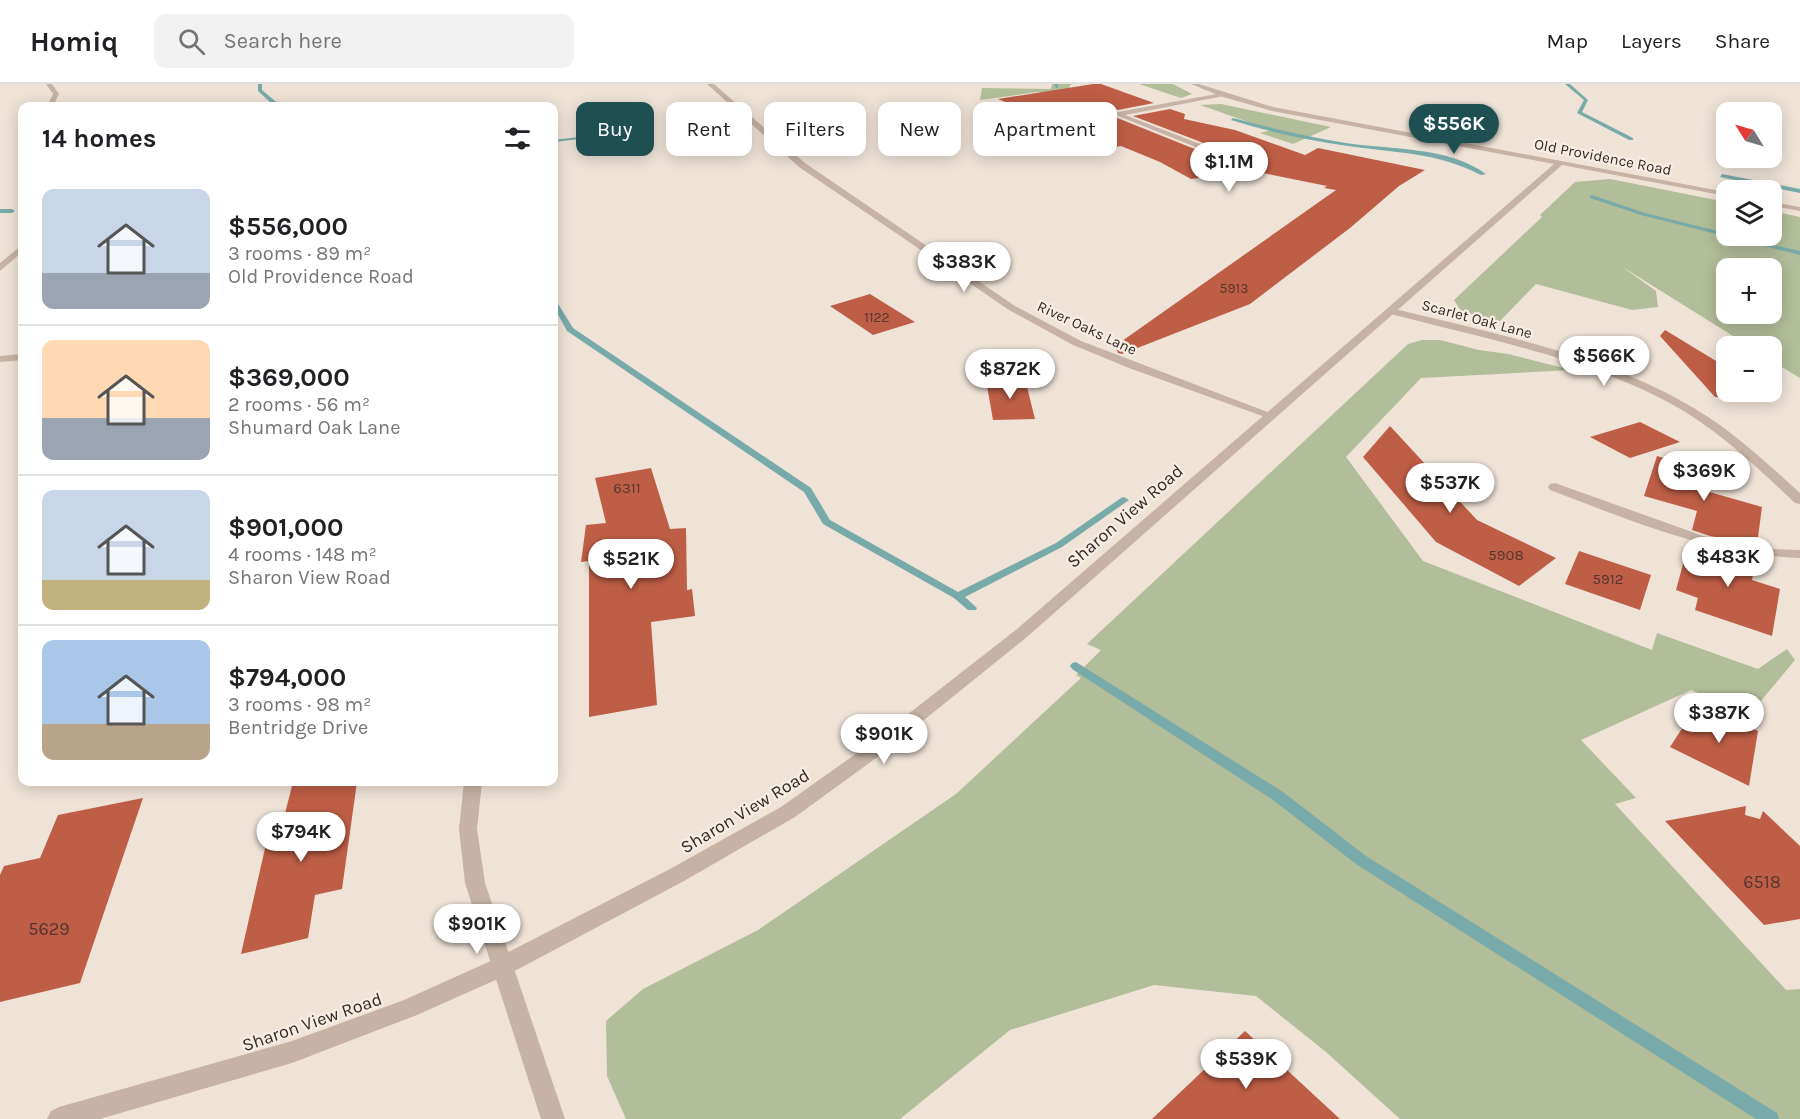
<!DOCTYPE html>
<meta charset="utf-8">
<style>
:root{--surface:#fff;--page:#f2f2f2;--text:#202124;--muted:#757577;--line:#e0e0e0;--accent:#1e5051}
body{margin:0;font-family:Karla,sans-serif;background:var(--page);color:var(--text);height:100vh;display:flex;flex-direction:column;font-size:22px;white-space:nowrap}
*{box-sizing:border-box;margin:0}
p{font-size:20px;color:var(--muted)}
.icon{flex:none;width:33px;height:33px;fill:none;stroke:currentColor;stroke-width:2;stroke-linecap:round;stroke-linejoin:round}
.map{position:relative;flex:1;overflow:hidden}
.drawer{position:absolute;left:18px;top:18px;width:540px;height:684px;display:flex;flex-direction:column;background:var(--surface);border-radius:12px;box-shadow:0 3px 15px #0003}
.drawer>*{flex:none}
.top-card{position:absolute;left:576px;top:18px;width:570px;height:54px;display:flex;gap:12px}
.needle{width:39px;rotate:307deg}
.fabs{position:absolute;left:1716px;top:18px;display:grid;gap:12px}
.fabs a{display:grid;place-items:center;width:66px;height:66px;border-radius:12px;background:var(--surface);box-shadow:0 3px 15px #0003;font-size:30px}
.price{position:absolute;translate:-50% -51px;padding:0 14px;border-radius:21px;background:#fff;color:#222;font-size:20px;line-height:39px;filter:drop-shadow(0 2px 3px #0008)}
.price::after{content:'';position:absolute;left:50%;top:36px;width:18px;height:14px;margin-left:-9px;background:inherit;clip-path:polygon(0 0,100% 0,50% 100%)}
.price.active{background:var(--accent);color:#fff}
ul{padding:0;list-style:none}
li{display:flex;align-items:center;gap:18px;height:150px;padding:0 24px}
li+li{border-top:2px solid var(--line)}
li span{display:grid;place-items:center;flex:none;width:168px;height:120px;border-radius:12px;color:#555}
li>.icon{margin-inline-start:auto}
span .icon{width:72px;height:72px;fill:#fffc;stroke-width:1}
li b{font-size:26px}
h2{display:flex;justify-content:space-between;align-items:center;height:72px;padding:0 24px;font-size:26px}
.chip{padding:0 21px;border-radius:12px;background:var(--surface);box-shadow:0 3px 15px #0003;font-size:21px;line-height:54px}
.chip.active{background:var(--accent);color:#fff}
header{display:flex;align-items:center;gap:36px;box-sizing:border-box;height:84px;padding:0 30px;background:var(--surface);border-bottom:2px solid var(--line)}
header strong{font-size:28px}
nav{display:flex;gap:33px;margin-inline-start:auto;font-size:21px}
.search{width:420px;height:54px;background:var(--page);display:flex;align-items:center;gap:15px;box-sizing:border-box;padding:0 21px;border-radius:12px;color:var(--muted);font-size:22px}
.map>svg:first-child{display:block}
</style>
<header>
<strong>Homiq</strong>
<div class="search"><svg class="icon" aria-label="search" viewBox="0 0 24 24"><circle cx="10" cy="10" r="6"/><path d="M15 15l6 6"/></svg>Search here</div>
<nav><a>Map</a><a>Layers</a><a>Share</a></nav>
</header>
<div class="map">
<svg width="1800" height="1035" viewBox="0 0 1800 1035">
<rect width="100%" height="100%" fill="#efe3d8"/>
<!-- green -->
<path fill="#b2bd99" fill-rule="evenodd" d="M1052 0H1073L1070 1 1068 9 1037 8 980 16 982 4 1051 5Z
M1139 0H1173L1192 10 1181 14Z
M1221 20 1331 43 1293 60 1260 49 1271 46 1200 21Z
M1610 95 1726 118V152H1772V127L1800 133V294L1772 277V262H1749L1621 182 1656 207 1658 223 1632 226 1536 200 1498 239 1461 227 1454 216 1542 133 1540 131 1575 98ZM1726 184H1772V230H1726Z
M1422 256H1440L1479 266 1508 270 1571 286 1421 294 1346 373 1423 477 1652 566 1657 549 1758 585 1787 565 1795 576 1750 630 1691 606 1581 656 1636 714 1615 720 1786 906 1800 905V1035H1400L1326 968 1256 912 1154 901 1010 946 900 1035H626L607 992 606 937 643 905 758 846 956 710 1081 594 1076 591 1101 566 1087 560 1408 260Z"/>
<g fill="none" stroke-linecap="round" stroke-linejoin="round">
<!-- stream -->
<path fill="#79aaaa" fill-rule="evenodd" d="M258 0H262V6L275 17 286 22 271 19 258 7Z
M1054 0H1058V4H1056Z
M1565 0H1570L1588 16 1582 28 1633 54V56H1629L1577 29 1584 16Z
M1233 34C1270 44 1308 53 1346 59 1392 66 1447 62 1486 90L1481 91C1437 68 1395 69 1348 62 1308 56 1269 48 1231 36Z
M603 50 605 52 554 58V56Z
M1722 90 1800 105V109L1720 93Z
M1592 111 1645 129 1726 149V152H1734L1800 167V171L1641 131 1590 114 1589 113Z
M0 125H12L15 127 12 129H0Z
M554 216 557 218 573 244 811 404 830 436 958 508 1056 459 1121 414 1124 413 1129 416 1062 463 965 513 977 524 976 526H968L954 514 823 440 804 408 567 247 554 223Z
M1076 578 1283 708 1366 772 1777 1029 1779 1035H1756L1356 780 1273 716 1072 585 1070 582 1072 579Z"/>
</g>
<!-- building -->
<path fill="#bf5e46" d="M1093 0H1101L1154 19 1118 26 1096 18 1089 20 1090 23 1222 76 1228 71 1227 68 1133 32 1170 25 1185 30 1184 35 1235 46 1305 71 1318 64 1425 86 1399 102 1350 144 1250 220 1122 270 1118 269 1115 262 1336 106 1324 104 1327 102 1253 87 1191 95 1160 78 1121 62 1115 63 998 15Z
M870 210 915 238 873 251 830 222Z
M1665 246 1726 283V308H1749L1757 316 1715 313 1660 252Z
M1025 295 1035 335 993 336 986 296Z
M1640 338 1680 358 1630 374 1590 353Z
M1390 342 1477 436 1556 474 1519 502 1436 458 1363 373Z
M1657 372 1710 387 1706 407 1762 423 1757 461 1710 452 1692 446 1697 427 1644 412Z
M651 384 670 445 686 444 687 506 692 505 695 532 651 538 657 621 589 633V477L581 478 586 441 606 439 595 394Z
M1689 458 1756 472 1752 496 1780 505 1772 552 1695 526 1698 514 1676 506Z
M1579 467 1651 491 1640 526 1565 500Z
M1711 625 1758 647 1749 702 1670 663 1694 626 1707 631Z
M293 698H357L342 805 315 811 308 854 241 870 268 751 280 749Z
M143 714 80 899 0 918V791L4 782 40 774 58 731Z
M1746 722 1745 731 1760 735 1763 727 1800 762V835L1764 841 1665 737Z
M1245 947 1314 1011 1340 1035H1152Z"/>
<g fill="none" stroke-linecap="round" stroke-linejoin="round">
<!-- minor -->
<path fill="#c6b3a5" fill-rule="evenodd" d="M46 0H52L59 10 53 22H47L53 10Z
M707 0H714L805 79 1015 222 1081 257 1275 331 1273 333H1265L1129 284 1073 261 1009 226 799 83Z
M1222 9 1224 12 1125 31 1226 70 1223 74 1091 21 1096 20 1118 28Z
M22 161V168L0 187V179Z
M1391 224C1491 249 1608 271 1697 326 1735 349 1767 379 1800 409V420L1795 419C1762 388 1729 356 1690 331 1604 277 1485 255 1387 229L1386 227Z
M22 270V276L0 278V272Z
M1555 399 1709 454 1768 465 1800 466V474C1711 471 1632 437 1550 406L1548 403 1550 400Z
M464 698H482L477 745 485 799 565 1035H541L465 799 459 745Z"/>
<!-- tertiary -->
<path fill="#c6b3a5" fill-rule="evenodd" d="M1191 0H1199L1273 23 1726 108V112L1562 81 1027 553 883 669 795 733 684 797 509 890 417 931 292 979 100 1035H47L51 1027 59 1023 292 957 404 916 493 876 670 785 781 723 871 659 1017 545 1554 80 1272 27 1220 12Z
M1772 118 1800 123V127L1772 122Z"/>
</g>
<g text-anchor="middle" stroke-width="4.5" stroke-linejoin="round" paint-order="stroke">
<!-- far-number labels -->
<g font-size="14" fill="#55362e">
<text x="1234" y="209">5913</text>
<text x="877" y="238">1122</text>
</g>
<!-- far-street labels -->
<g font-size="15" fill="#322926" stroke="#f7ede4">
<text transform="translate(1603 73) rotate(11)" y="5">Old Providence Road</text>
<text transform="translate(1477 235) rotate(15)" y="5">Scarlet Oak Lane</text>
<text transform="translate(1087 244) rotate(25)" y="5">River Oaks Lane</text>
</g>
<!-- number labels -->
<g font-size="15" fill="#55362e">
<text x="627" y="409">6311</text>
<text x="1506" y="476">5908</text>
<text x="1608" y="500">5912</text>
</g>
<!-- street labels -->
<g font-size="18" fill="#322926" stroke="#f7ede4">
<text transform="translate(1125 432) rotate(-41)" y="6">Sharon View Road</text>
<text transform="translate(745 727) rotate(-31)" y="6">Sharon View Road</text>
<text transform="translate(312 938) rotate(-19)" y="6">Sharon View Road</text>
</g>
<!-- near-number labels -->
<g font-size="18" fill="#55362e">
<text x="1762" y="804">6518</text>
<text x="49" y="851">5629</text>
</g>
</g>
</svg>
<div class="fabs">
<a><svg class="needle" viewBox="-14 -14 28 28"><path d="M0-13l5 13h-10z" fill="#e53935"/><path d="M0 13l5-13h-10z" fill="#757577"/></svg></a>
<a><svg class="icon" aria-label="layers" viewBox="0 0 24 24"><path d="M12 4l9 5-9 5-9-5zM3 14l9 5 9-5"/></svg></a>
<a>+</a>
<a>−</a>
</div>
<b class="price active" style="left:1454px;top:71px">$556K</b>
<b class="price" style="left:1229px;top:109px">$1.1M</b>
<b class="price" style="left:964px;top:209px">$383K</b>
<b class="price" style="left:1604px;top:303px">$566K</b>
<b class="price" style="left:1010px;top:316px">$872K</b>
<b class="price" style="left:1704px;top:418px">$369K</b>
<b class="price" style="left:1450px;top:430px">$537K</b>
<b class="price" style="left:1728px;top:504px">$483K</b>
<b class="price" style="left:631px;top:506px">$521K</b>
<b class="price" style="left:1719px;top:660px">$387K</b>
<b class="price" style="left:884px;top:681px">$901K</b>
<b class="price" style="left:301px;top:779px">$794K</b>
<b class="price" style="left:477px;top:871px">$901K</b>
<b class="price" style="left:1246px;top:1006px">$539K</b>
<div class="top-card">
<a class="chip active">Buy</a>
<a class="chip">Rent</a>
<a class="chip">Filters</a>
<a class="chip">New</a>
<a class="chip">Apartment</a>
</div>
<section class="drawer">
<h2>14 homes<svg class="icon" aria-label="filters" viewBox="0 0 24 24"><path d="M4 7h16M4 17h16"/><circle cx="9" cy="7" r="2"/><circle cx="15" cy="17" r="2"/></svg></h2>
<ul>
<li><span style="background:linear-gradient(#c9d6e8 70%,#9aa5b1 0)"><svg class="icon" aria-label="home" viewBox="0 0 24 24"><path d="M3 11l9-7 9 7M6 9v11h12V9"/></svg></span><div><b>$556,000</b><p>3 rooms · 89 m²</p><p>Old Providence Road</p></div></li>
<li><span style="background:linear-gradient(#ffd9b3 65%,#9aa5b1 0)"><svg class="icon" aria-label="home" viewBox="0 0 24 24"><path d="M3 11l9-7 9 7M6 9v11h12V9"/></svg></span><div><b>$369,000</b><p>2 rooms · 56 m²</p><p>Shumard Oak Lane</p></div></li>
<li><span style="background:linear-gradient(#c9d6e8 75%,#c2b280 0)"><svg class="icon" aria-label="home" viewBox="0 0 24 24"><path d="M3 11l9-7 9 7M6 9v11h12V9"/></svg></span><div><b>$901,000</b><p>4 rooms · 148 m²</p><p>Sharon View Road</p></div></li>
<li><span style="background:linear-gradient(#a9c7e8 70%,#b9a48a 0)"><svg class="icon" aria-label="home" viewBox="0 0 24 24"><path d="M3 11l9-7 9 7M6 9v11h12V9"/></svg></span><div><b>$794,000</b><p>3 rooms · 98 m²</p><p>Bentridge Drive</p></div></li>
</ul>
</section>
</div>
